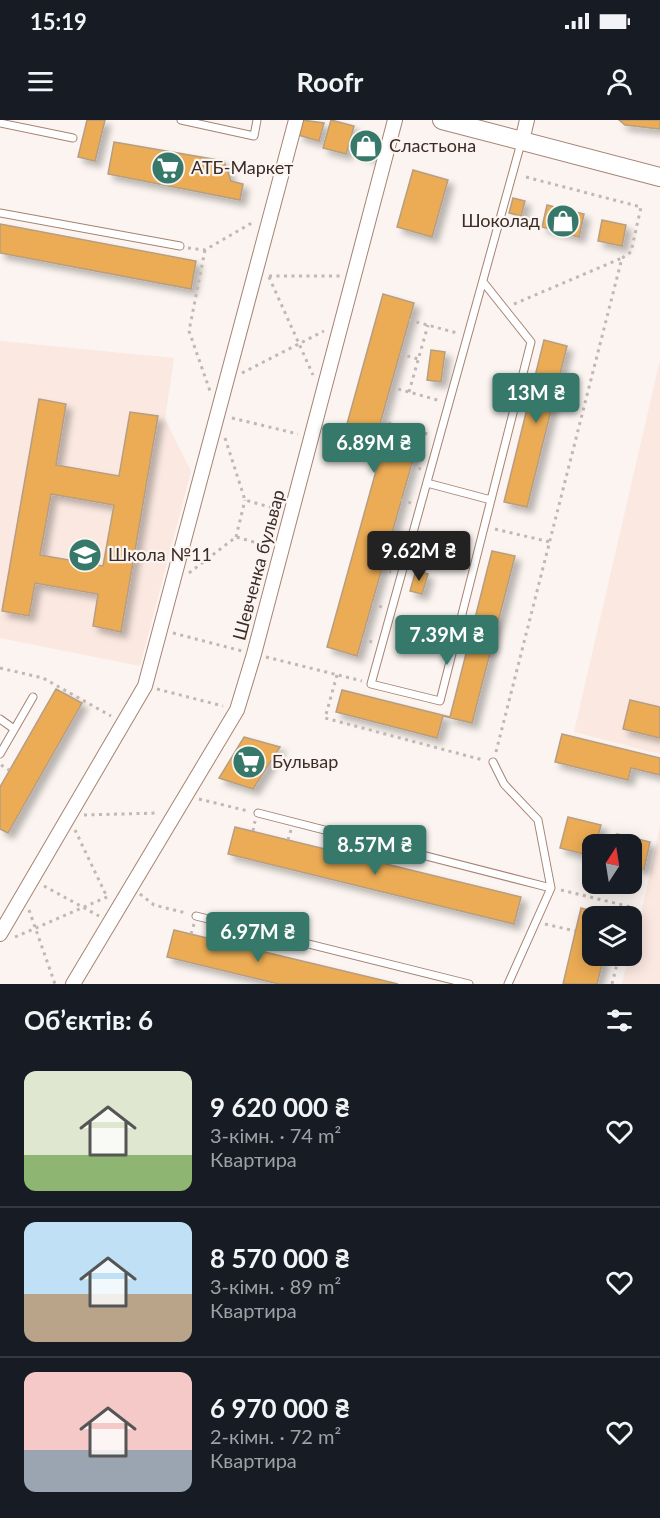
<!DOCTYPE html>
<html lang="uk">
<meta charset="utf-8">
<style>
:root{--surface:#171b24;--page:#242831;--text:#f1f3f6;--muted:#9ea1a6;--line:#363941;--accent:#36796a}
body{margin:0;font-family:Lato,sans-serif;background:var(--page);color:var(--text);height:100vh;display:flex;flex-direction:column;font-size:22px;white-space:nowrap}
*{box-sizing:border-box;margin:0}
p{font-size:20px;color:var(--muted)}
.icon{flex:none;width:33px;height:33px;fill:none;stroke:currentColor;stroke-width:2;stroke-linecap:round;stroke-linejoin:round}
.map{position:relative;height:864px;overflow:hidden}
.details{display:flex;flex-direction:column;background:var(--surface);flex:1}
.details>*{flex:none}
.needle{width:39px;rotate:12deg}
.fabs{position:absolute;left:582px;top:714px;display:grid;gap:12px}
.fabs a{display:grid;place-items:center;width:60px;height:60px;border-radius:12px;background:var(--surface);box-shadow:0 3px 15px #0003;font-size:30px}
.price{position:absolute;translate:-50% -51px;padding:0 14px;border-radius:6px;background:var(--accent);color:#fff;font-size:20px;line-height:39px;filter:drop-shadow(0 2px 3px #0008)}
.price::after{content:'';position:absolute;left:50%;top:36px;width:18px;height:14px;margin-left:-9px;background:inherit;clip-path:polygon(0 0,100% 0,50% 100%)}
.price.on{background:#222;color:#fff}
ul{padding:0;list-style:none}
li{display:flex;align-items:center;gap:18px;height:150px;padding:0 24px}
li+li{border-top:2px solid var(--line)}
li span{display:grid;place-items:center;flex:none;width:168px;height:120px;border-radius:12px;color:#555}
li>.icon{margin-inline-start:auto}
span .icon{width:72px;height:72px;fill:#fffc;stroke-width:1}
li b{font-size:26px}
h2{display:flex;justify-content:space-between;align-items:center;height:72px;padding:0 24px;font-size:26px}
.status{display:flex;justify-content:space-between;align-items:center;height:42px;padding:0 30px;background:var(--surface);direction:ltr}
.status svg{height:16px;fill:currentColor}
header{display:flex;justify-content:space-between;align-items:center;height:78px;padding:0 24px;background:var(--surface);font-size:27px;font-weight:700}
.map>svg:first-child{display:block}
</style>
<div class="status"><b>15:19</b><svg viewBox="0 0 49 12"><path d="M0 12V9h3v3zM5 12V6h3v6zM10 12V3h3v9zM15 12V0h3v12zM26 1h20v11H26zM47 4h2v5h-2z"/></svg></div>
<header><svg class="icon" aria-label="menu" viewBox="0 0 24 24"><path d="M4 6h16M4 12h16M4 18h16"/></svg>Roofr<svg class="icon" aria-label="person" viewBox="0 0 24 24"><circle cx="12" cy="8" r="4"/><path d="M4 21q1-7 8-7t8 7"/></svg></header>
<div class="map">
<svg width="660" height="864" viewBox="0 0 660 864">
<defs>
<filter id="shadow"><feDropShadow dx="5.5" dy="5.5" stdDeviation="3" flood-color="#0004"/></filter>
</defs>
<rect width="100%" height="100%" fill="#fbf4f0"/>
<!-- built -->
<path fill="#fbe8e0" d="M0 221 174 238 165 299 191 351 140 546 0 518Z
M660 240V634L574 612Z
M660 706V864H622L629 836H632Z"/>
<!-- building -->
<path fill="#ecac54" stroke="#b69e82" stroke-width="1.5" fill-rule="evenodd" filter="url(#shadow)" d="M87 0H105L95 41 78 37Z
M302 0 324 3 319 21 298 15Z
M331 0 354 6 346 34 323 28Z
M619 0H660V7L659 9 625 5Z
M359 14 377 19 372 37 354 32Z
M114 22 224 41 231 61 243 64 240 80 108 54Z
M413 50 448 60 432 117 397 107Z
M513 78 525 81 521 96 509 93Z
M547 85 584 94 579 117 542 107Z
M602 100 626 105 622 126 598 121Z
M0 104 196 141 191 169 0 133Z
M383 174 414 183 376 318 416 329 357 536 327 527 381 333 342 322Z
M544 220 567 226 527 387 504 382Z
M431 230 445 232 441 262 427 260Z
M39 279 66 284 56 345 119 356 130 292 158 296 121 512 93 506 98 474 35 463 29 496 2 491ZM51 374 114 385 103 446 40 435Z
M492 431 515 436 472 603 443 596 437 618 336 592 342 570 450 597Z
M416 450 428 454 422 474 410 471Z
M56 569 82 583 8 713 0 709V667Z
M630 580 660 587V618L623 609Z
M562 614 660 638V655L631 648 628 660 555 642Z
M244 617 280 627 253 669 219 658Z
M568 697 601 705 597 720 615 724 617 714 650 722 644 749 632 746V724H592V756L587 755 592 736 560 728Z
M235 707 521 777 514 804 228 734Z
M581 788 613 796H592V836H604L597 864H563Z
M174 810 298 840 398 864H279L167 837Z"/>
<g fill="none" stroke-linecap="round" stroke-linejoin="round">
<defs>
<path id="lane" d="M181 0 254 16 257 0
M0 3 73 18
M0 93 180 126
M484 163 531 222 440 581 371 564 521 23
M427 363 491 380
M0 599 14 609
M0 634 33 577
M493 642 504 664 538 700 551 768 508 864
M258 693 551 768
M196 796 469 864"/>
<path id="street" d="M522 21 527 0
M0 814 145 566 296 0
M73 864 237 590 254 534 395 0"/>
<path id="secondary" d="M442 0 660 57"/>
</defs>
<!-- lane casing -->
<use href="#lane" stroke="#a68373" stroke-width="9"/>
<!-- street casing -->
<use href="#street" stroke="#a68373" stroke-width="16"/>
<!-- secondary casing -->
<use href="#secondary" stroke="#a68373" stroke-width="20"/>
<!-- path -->
<path stroke="#c1b8b3" stroke-width="3" stroke-dasharray="3 4.5" stroke-linecap="butt" d="M188 128 205 130 255 101
M205 130 189 211 210 271
M269 156H340
M269 157 313 255
M514 184 622 138
M409 200 457 213
M400 234 418 239
M242 253 324 211
M391 267 441 281
M409 272 428 205
M232 298 298 314
M381 301 431 315
M225 318 245 380 280 390
M411 346 421 349
M401 380 411 383
M495 409 550 422
M391 415 401 418
M236 417 245 380
M382 450 391 452
M189 453 236 417 268 426
M372 484 382 487
M173 513 242 531
M362 519 372 522
M266 537 362 561
M0 548 43 558 111 596
M337 555 325 598 483 640
M157 569 223 586
M496 632 622 138 631 132 641 87 522 56
M1 645 9 650
M199 679 248 691
M84 695 159 693
M75 710 107 777
M253 711 255 701
M288 720 291 710
M44 766 99 796
M561 770 631 787 629 796
M140 774 154 785 186 793
M29 790 55 864
M545 804 575 811
M191 814 194 804
M15 817 109 776
M612 864 619 836"/>
<!-- lane -->
<use href="#lane" stroke="#fff" stroke-width="7"/>
<!-- street -->
<use href="#street" stroke="#fff" stroke-width="14"/>
<!-- secondary -->
<use href="#secondary" stroke="#fff" stroke-width="18"/>
</g>
<!-- icons -->
<defs>
<symbol id="shop-disc" viewBox="-11 -11 22 22"><circle r="9.5" fill="#36796a" stroke="#fbf4f0"/><path d="M-5-2.5h2.3a2.7 3.5 0 0 1 5.4 0H5L5.5 6h-11ZM-1.5-2.5h3a1.5 2.3 0 0 0-3 0Z" fill="#fff"/></symbol>
<symbol id="supermarket-disc" viewBox="-11 -11 22 22"><circle r="9.5" fill="#36796a" stroke="#fbf4f0"/><path d="M-6-5.5h2.5l.6 2H6L4.5 2H-2.5L-4.4-4H-6ZM-1.5 3.2a1.3 1.3 0 1 0 .1 0ZM3 3.2a1.3 1.3 0 1 0 .1 0Z" fill="#fff"/></symbol>
<symbol id="school-disc" viewBox="-11 -11 22 22"><circle r="9.5" fill="#36796a" stroke="#fbf4f0"/><path d="M0-5L7-2L0 1L-7-2ZM-4 1L0 2.5L4 1V4Q0 6-4 4Z" fill="#fff"/></symbol>
</defs>
<g fill-rule="evenodd">
<use href="#shop-disc" x="347" y="7" width="38" height="38"/>
<use href="#supermarket-disc" x="149" y="29" width="38" height="38"/>
<use href="#shop-disc" x="544" y="82" width="38" height="38"/>
<use href="#school-disc" x="66" y="416" width="38" height="38"/>
<use href="#supermarket-disc" x="230" y="623" width="38" height="38"/>
</g>
<g text-anchor="middle" stroke-width="4.5" stroke-linejoin="round" paint-order="stroke">
<!-- poi labels -->
<g font-size="18" fill="#3b2c26" stroke="#fbf4f0" text-anchor="start">
<text x="389" y="32">Сластьона</text>
<text x="191" y="54">АТБ-Маркет</text>
<text x="540" y="107" text-anchor="end">Шоколад</text>
<text x="108" y="441">Школа №11</text>
<text x="272" y="648">Бульвар</text>
</g>
<!-- street labels -->
<g font-size="18" fill="#3b2c26" stroke="#fbf4f0">
<text transform="translate(259 445) rotate(-75)" y="6">Шевченка бульвар</text>
</g>
</g>
</svg>
<div class="fabs">
<a><svg class="needle" viewBox="-14 -14 28 28"><path d="M0-13l5 13h-10z" fill="#e53935"/><path d="M0 13l5-13h-10z" fill="#9ea1a6"/></svg></a>
<a><svg class="icon" aria-label="layers" viewBox="0 0 24 24"><path d="M12 4l9 5-9 5-9-5zM3 14l9 5 9-5"/></svg></a>
</div>
<b class="price" style="left:536px;top:304px">13M ₴</b>
<b class="price" style="left:374px;top:354px">6.89M ₴</b>
<b class="price on" style="left:419px;top:462px">9.62M ₴</b>
<b class="price" style="left:447px;top:546px">7.39M ₴</b>
<b class="price" style="left:375px;top:756px">8.57M ₴</b>
<b class="price" style="left:258px;top:843px">6.97M ₴</b>
</div>
<section class="details">
<h2>Об’єктів: 6<svg class="icon" aria-label="filters" viewBox="0 0 24 24"><path d="M4 7h16M4 17h16"/><circle cx="9" cy="7" r="2"/><circle cx="15" cy="17" r="2"/></svg></h2>
<ul>
<li><span style="background:linear-gradient(#dfe7d0 70%,#8fb573 0)"><svg class="icon" aria-label="home" viewBox="0 0 24 24"><path d="M3 11l9-7 9 7M6 9v11h12V9"/></svg></span><div><b>9 620 000 ₴</b><p>3-кімн. · 74 m²</p><p>Квартира</p></div><svg class="icon" aria-label="heart" viewBox="0 0 24 24"><path d="M12 20l-8-8c-3-5 5-10 8-4 3-6 11-1 8 4z"/></svg></li>
<li><span style="background:linear-gradient(#bfe0f5 60%,#b9a48a 0)"><svg class="icon" aria-label="home" viewBox="0 0 24 24"><path d="M3 11l9-7 9 7M6 9v11h12V9"/></svg></span><div><b>8 570 000 ₴</b><p>3-кімн. · 89 m²</p><p>Квартира</p></div><svg class="icon" aria-label="heart" viewBox="0 0 24 24"><path d="M12 20l-8-8c-3-5 5-10 8-4 3-6 11-1 8 4z"/></svg></li>
<li><span style="background:linear-gradient(#f6c9c9 65%,#9aa5b1 0)"><svg class="icon" aria-label="home" viewBox="0 0 24 24"><path d="M3 11l9-7 9 7M6 9v11h12V9"/></svg></span><div><b>6 970 000 ₴</b><p>2-кімн. · 72 m²</p><p>Квартира</p></div><svg class="icon" aria-label="heart" viewBox="0 0 24 24"><path d="M12 20l-8-8c-3-5 5-10 8-4 3-6 11-1 8 4z"/></svg></li>
</ul>
</section>
